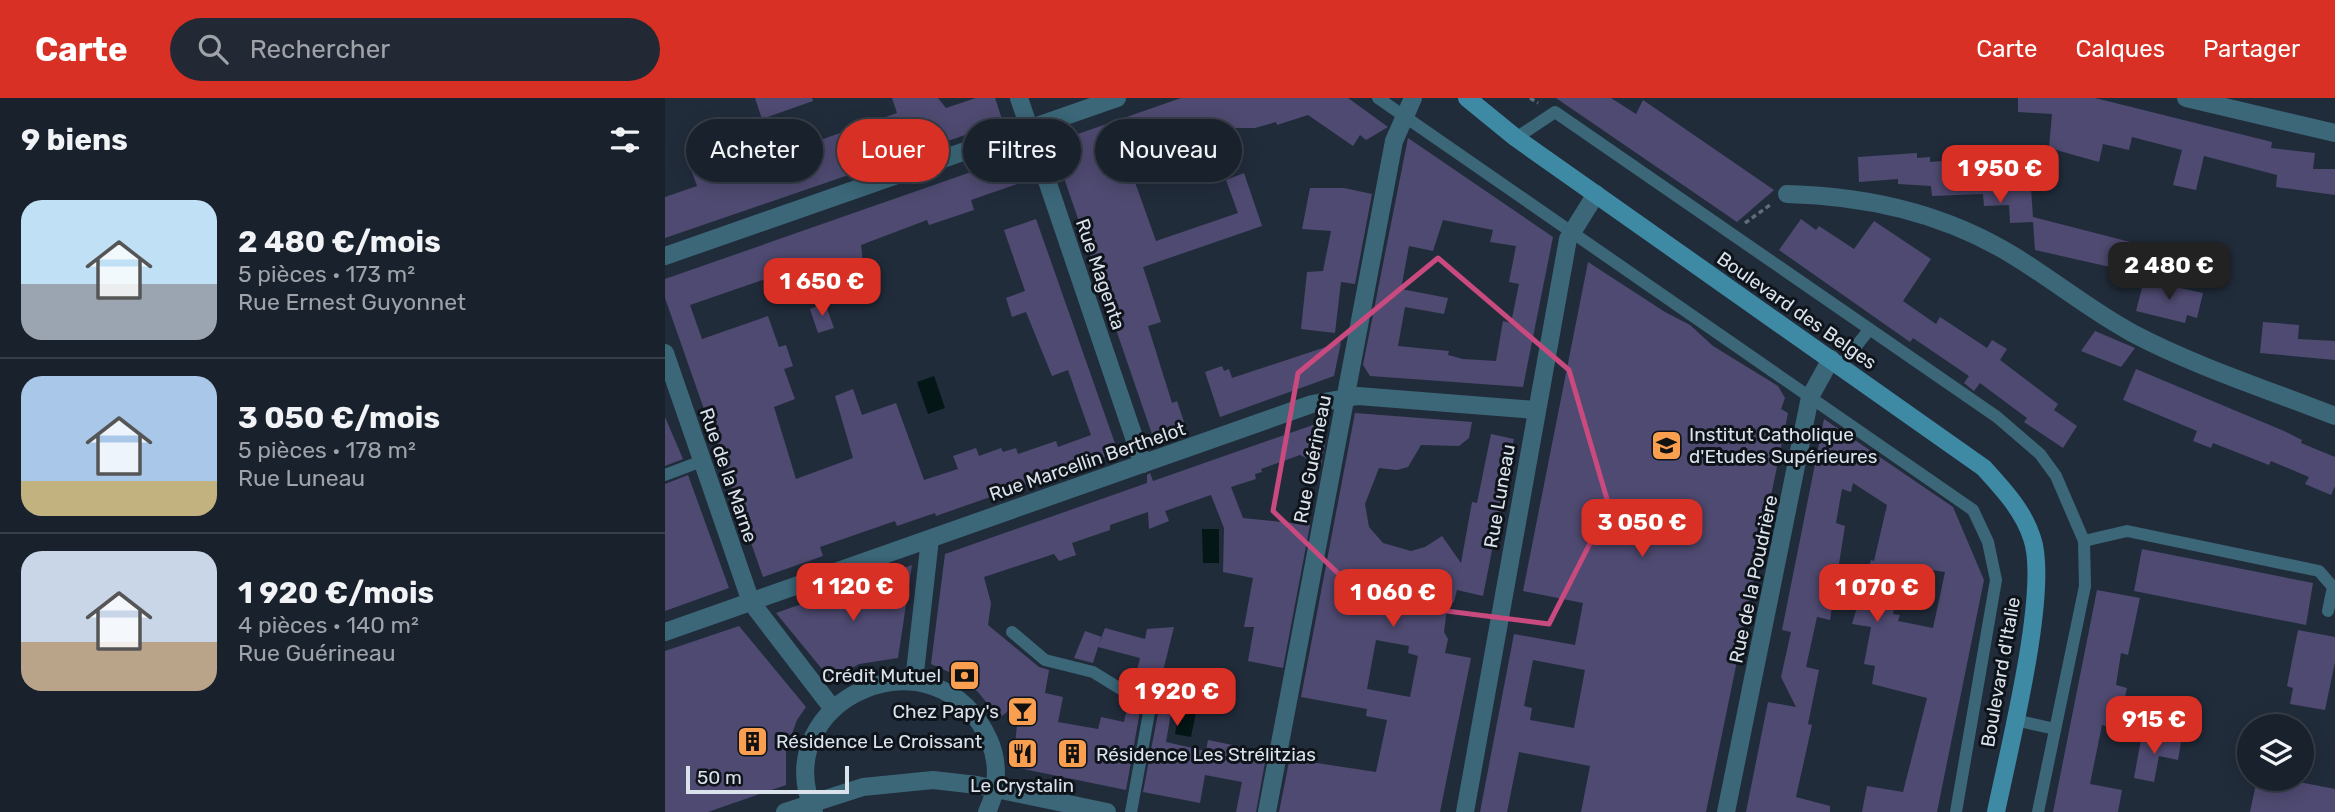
<!DOCTYPE html>
<html lang="fr">
<meta charset="utf-8">
<style>
:root{--surface:#19212c;--page:#222934;--text:#f1f3f6;--muted:#9fa3a9;--line:#373e48;--accent:#d93025}
body{margin:0;font-family:Rubik,sans-serif;background:var(--page);color:var(--text);height:100vh;display:flex;flex-direction:column;font-size:26px;white-space:nowrap}
*{box-sizing:border-box;margin:0}
p{font-size:23px;color:var(--muted)}
.icon{flex:none;width:38px;height:38px;fill:none;stroke:currentColor;stroke-width:2;stroke-linecap:round;stroke-linejoin:round}
.map{position:relative;flex:1;overflow:hidden}
.drawer{display:flex;flex-direction:column;background:var(--surface);width:665px}
.drawer>*{flex:none}
.top-card{position:absolute;left:21px;top:21px;width:665px;height:63px;display:flex;gap:14px}
.fabs{position:absolute;left:1572px;top:616px;display:grid;gap:14px}
.fabs a{display:grid;place-items:center;width:77px;height:77px;border-radius:50%;background:var(--surface);box-shadow:0 4px 18px #0003,0 0 0 2px var(--line);font-size:35px}
.scale{position:absolute;left:21px;bottom:18px;width:163px;box-sizing:border-box;padding-left:7px;border:4px solid #dae2ec;border-top:0;font-size:19px;line-height:24px;white-space:nowrap;color:#dae2ec;-webkit-text-stroke:5px #0f141b;paint-order:stroke}
.price{position:absolute;translate:-50% -60px;padding:0 16px;border-radius:14px;background:var(--accent);color:#fff;font-size:23px;line-height:46px;filter:drop-shadow(0 2px 4px #0008)}
.price::after{content:'';position:absolute;left:50%;top:42px;width:21px;height:16px;margin-left:-10px;background:inherit;clip-path:polygon(0 0,100% 0,50% 100%)}
.price.on{background:#222;color:#fff}
ul{padding:0;list-style:none}
li{display:flex;align-items:center;gap:21px;height:175px;padding:0 21px}
li+li{border-top:2px solid var(--line)}
li span{display:grid;place-items:center;flex:none;width:196px;height:140px;border-radius:21px;color:#555}
li>.icon{margin-inline-start:auto}
span .icon{width:84px;height:84px;fill:#fffc;stroke-width:1}
li b{font-size:30px}
h2{display:flex;justify-content:space-between;align-items:center;height:84px;padding:0 21px;font-size:30px}
.pill{padding:0 24px;border-radius:32px;background:var(--surface);box-shadow:0 4px 18px #0003,0 0 0 2px var(--line);font-size:24px;line-height:63px}
.pill.on{background:var(--accent);color:#fff}
header{display:flex;align-items:center;gap:42px;box-sizing:border-box;height:98px;padding:0 35px;background:var(--accent);color:#fff}
header strong{font-size:33px}
nav{display:flex;gap:38px;margin-inline-start:auto;font-size:24px}
.search{width:490px;height:63px;background:var(--page);display:flex;align-items:center;gap:18px;box-sizing:border-box;padding:0 24px;border-radius:38px;color:var(--muted);font-size:26px}
main{display:flex;flex:1;min-height:0}
.map>svg:first-child{display:block}
</style>
<header>
<strong>Carte</strong>
<div class="search"><svg class="icon" aria-label="search" viewBox="0 0 24 24"><circle cx="10" cy="10" r="6"/><path d="M15 15l6 6"/></svg>Rechercher</div>
<nav><a>Carte</a><a>Calques</a><a>Partager</a></nav>
</header>
<main>
<section class="drawer">
<h2>9 biens<svg class="icon" aria-label="filters" viewBox="0 0 24 24"><path d="M4 7h16M4 17h16"/><circle cx="9" cy="7" r="2"/><circle cx="15" cy="17" r="2"/></svg></h2>
<ul>
<li><span style="background:linear-gradient(#bfe0f5 60%,#9aa5b1 0)"><svg class="icon" aria-label="home" viewBox="0 0 24 24"><path d="M3 11l9-7 9 7M6 9v11h12V9"/></svg></span><div><b>2 480 €/mois</b><p>5 pièces · 173 m²</p><p>Rue Ernest Guyonnet</p></div></li>
<li><span style="background:linear-gradient(#a9c7e8 75%,#c2b280 0)"><svg class="icon" aria-label="home" viewBox="0 0 24 24"><path d="M3 11l9-7 9 7M6 9v11h12V9"/></svg></span><div><b>3 050 €/mois</b><p>5 pièces · 178 m²</p><p>Rue Luneau</p></div></li>
<li><span style="background:linear-gradient(#c9d6e8 65%,#b9a48a 0)"><svg class="icon" aria-label="home" viewBox="0 0 24 24"><path d="M3 11l9-7 9 7M6 9v11h12V9"/></svg></span><div><b>1 920 €/mois</b><p>4 pièces · 140 m²</p><p>Rue Guérineau</p></div></li>
</ul>
</section>
<div class="map">
<svg width="1670" height="714" viewBox="0 0 1670 714">
<rect width="100%" height="100%" fill="#212c3b"/>
<!-- water -->
<path fill="#041616" d="M269 278 280 310 263 316 252 284Z
M537 431H554V465H538Z
M517 601 533 604 526 639 510 636Z"/>
<!-- building -->
<path fill="#4f4a71" fill-rule="evenodd" d="M90 0H147L148 3 97 21Z
M227 0H273L281 10 311 0H330L338 24 0 140V99L32 88 27 74 50 66 52 71 139 42 141 47 232 15Z
M516 0H683L723 29 701 42 695 37 688 48 643 17 612 27 611 24 590 30H563L566 39 466 73 491 143 573 115 561 82 579 75 597 128 478 169 496 224 483 228 507 305 512 303 521 330 489 342 387 45Z
M891 0H946L971 16 978 2 1109 92 1072 124Z
M1353 0H1430L1607 44 1606 50 1650 55 1648 71H1670V97L1611 89 1612 77 1539 58 1531 92 1508 87 1517 52 1467 39 1464 52 1438 46 1434 64 1384 50 1387 16 1353 14Z
M743 40 888 139 858 289 705 278 698 267ZM778 122 828 132 825 144 851 148 844 184 854 186 846 225 838 223 831 263 798 261 783 257 784 253 733 248 740 209 779 216 783 200 736 191 744 148 768 153Z
M1252 55V60L1265 59V64L1291 62 1292 74 1342 71 1344 92 1366 91 1368 119 1473 146 1467 174 1370 152 1368 124 1345 125 1344 107 1319 108 1318 96 1267 98 1266 88 1233 86V81L1194 84 1193 59Z
M349 59 358 84 306 102 309 112 264 127 262 122 196 147 198 165 191 168 192 171 146 189 138 168 25 207 37 241 103 218 114 249 121 247 128 268 119 271 130 301 109 309 131 381 188 360 170 298 188 291 197 317 231 305 259 382 293 371 288 358 311 350 314 358 336 350 338 354 351 350 353 356 391 343 393 349 426 337 417 312 403 272 387 278 361 214 347 219 341 200 360 193 339 132 371 121 453 354 271 418 270 415 232 428 230 423 155 449 158 458 98 479 0 200V181Z
M645 90H679L707 96 690 186 676 184 670 235 636 231 642 174 658 173 666 133 637 131Z
M1136 121 1151 132 1154 128 1189 151 1209 123 1266 161 1238 203 1271 226 1275 219 1322 250 1327 242 1342 251 1335 262 1393 306 1389 312 1412 328 1398 350 1359 324 1362 320 1327 294 1315 285 1309 293 1299 285 1304 278 1248 240 1245 244 1114 152Z
M923 164 1000 214 1025 227 1048 248 1113 288 1120 300 1116 311 1123 315 1041 714H916L925 668 854 654 842 714H815L849 536 910 547 918 505 858 493ZM868 562 920 572 909 630 865 622 867 610 859 608Z
M1479 182 1538 195 1532 220 1522 217 1520 225 1471 213Z
M160 205 169 230 153 235 145 211Z
M1598 224 1634 227 1633 241 1670 243V262L1595 255Z
M1430 233 1470 250 1456 269 1416 253Z
M676 244 669 278 555 319 540 274 557 268 559 273 564 271 567 280Z
M1471 271 1619 333 1637 342 1636 345 1670 359V388L1666 397 1640 386 1644 379 1606 363 1604 367 1548 345 1546 350 1528 343 1532 333 1458 302Z
M690 315 807 324 804 340 794 348 756 347 743 369 732 372 714 370 700 406 704 429 718 445 746 453 760 449 777 438 796 465 807 404 812 405 826 336 849 341 818 498 792 492 789 504 782 510 779 534 783 541 780 555 806 560 775 714H614L627 649 648 653 645 664 711 674 722 622 701 618 702 611 636 599ZM711 542 744 548 743 555 753 558 745 599 702 591Z
M0 319 18 361 0 368Z
M1159 321 1288 409 1319 482 1272 714H1197L1202 688 1238 694 1262 600 1207 586 1210 568 1199 566 1206 529 1187 526 1206 462 1209 463 1222 407 1188 385 1186 394 1177 391 1171 425 1180 428 1165 522 1152 519 1141 569 1154 572 1143 626 1147 627 1131 699 1165 708V714H1081L1103 604 1131 609 1116 579 1126 534 1117 532ZM1239 468 1280 474 1268 530 1233 523 1235 517 1228 516Z
M648 327 661 341 656 368 635 357 596 371 597 374 590 376 591 381 566 389 578 420 645 427 618 570 583 563 589 529H579L588 480 558 474 559 430 546 397 500 413 504 423 484 431 483 414 445 427V432L407 445 411 457 394 463 389 456 319 479 326 505 323 527 374 569 384 572 380 595 398 599 393 624 433 631 436 619 459 624 463 606 475 613 461 692 348 669 354 605 334 620 313 594 293 578 266 566 280 456 482 385V377L485 375 488 383Z
M23 377 64 490 0 513V386Z
M1477 451 1648 485 1641 527 1469 493Z
M247 467 233 560 194 566 166 582 111 515Z
M1432 492 1475 500 1463 557 1456 555 1451 587 1462 590 1453 631 1437 627 1425 686 1457 692 1453 714H1388Z
M74 528 141 609 132 622 121 652V687L43 714H0V553Z
M509 529 491 601 508 604 501 644 541 653 543 642 587 651 585 661 600 664 591 714H571L577 684 540 677 535 705 478 694 494 610 490 602 468 589 475 560 433 549 428 565 409 560 420 533 437 539 433 548 440 530 480 541 482 531Z
M1633 532 1670 539V564L1660 612 1625 606 1628 590 1622 588Z
M1477 636 1516 644 1513 662 1494 658 1489 684 1469 680Z
M1592 681H1618L1670 691V714H1585Z"/>
<g fill="none" stroke-linecap="round" stroke-linejoin="round">
<!-- path -->
<path stroke="#626c79" stroke-width="3.5" stroke-dasharray="5 3.5" stroke-linecap="butt" d="M865 0 873 5
M1080 125 1105 107"/>
<!-- service -->
<path stroke="#3b6778" stroke-width="12" d="M713 0 1308 412 1323 444 1331 482 1291 714
M851 40 890 14 1332 319 1375 356 1391 378 1419 443 1420 488 1373 714
M1176 267 1204 232
M0 377 37 363
M1419 443 1462 433 1654 473 1668 489 1663 513
M347 534 380 562 428 574 485 609 466 714
M1350 622 1390 631"/>
<!-- minor -->
<path stroke="#3b6778" stroke-width="18" d="M354 0 478 366
M1521 0 1670 35
M1122 96C1201 98 1281 116 1349 158 1390 183 1426 213 1469 236 1532 269 1604 292 1670 318
M0 158 452 0
M0 255 86 504 168 611
M0 534 647 306 693 298 870 312
M249 583 265 441
M602 714 729 43 748 0
M800 714 903 141 931 96
M1061 714 1145 299 1166 261"/>
<!-- tertiary -->
<path stroke="#3b6778" stroke-width="18" d="M120 714 198 689 268 682 312 687 442 714
M149 714C100 600 272 526 324 642 334 664 333 692 322 714"/>
<!-- secondary -->
<path stroke="#3e89a4" stroke-width="18" d="M802 0 851 40 1319 370C1338 391 1358 412 1367 440 1385 491 1343 655 1331 714"/>
</g>
<!-- marked area -->
<path fill="none" stroke="#c84a7f" stroke-width="5" stroke-linejoin="round" d="M773 160 904 272 944 408 884 526 702 503 608 413 633 275Z"/>
<!-- icons -->
<defs>
<symbol id="university-square" viewBox="-11 -11 22 22"><rect x="-9" y="-9" width="18" height="18" rx="4" fill="#fa9f4f" stroke="#0f141b"/><path d="M0-5L7-2L0 1L-7-2ZM-4 1L0 2.5L4 1V4Q0 6-4 4Z" fill="#111"/></symbol>
<symbol id="bank-square" viewBox="-11 -11 22 22"><rect x="-9" y="-9" width="18" height="18" rx="4" fill="#fa9f4f" stroke="#0f141b"/><path d="M-6-4H6V4H-6ZM0-2.3a2.3 2.3 0 1 0 0 4.6a2.3 2.3 0 1 0 0-4.6Z" fill="#111"/></symbol>
<symbol id="bar-square" viewBox="-11 -11 22 22"><rect x="-9" y="-9" width="18" height="18" rx="4" fill="#fa9f4f" stroke="#0f141b"/><path d="M-6-5H6L.8 .8V4.5H3.5V6h-7V4.5H-.8V.8Z" fill="#111"/></symbol>
<symbol id="building-square" viewBox="-11 -11 22 22"><rect x="-9" y="-9" width="18" height="18" rx="4" fill="#fa9f4f" stroke="#0f141b"/><path d="M-4-6H4V6H1V3H-1V6H-4ZM-2.5-4.3h1.7v1.8h-1.7ZM.8-4.3h1.7v1.8H.8ZM-2.5-1h1.7V.8h-1.7ZM.8-1h1.7V.8H.8Z" fill="#111"/></symbol>
<symbol id="restaurant-square" viewBox="-11 -11 22 22"><rect x="-9" y="-9" width="18" height="18" rx="4" fill="#fa9f4f" stroke="#0f141b"/><path d="M-5-6h1v4h1v-4h1v4h1v-4h1v5L-1.5 .5V6h-2V.5L-5-1ZM5-6V6H3V1.5H1.5Q1.5-4 5-6Z" fill="#111"/></symbol>
</defs>
<g fill-rule="evenodd">
<use href="#university-square" x="984" y="330" width="35" height="35"/>
<use href="#bank-square" x="282" y="560" width="35" height="35"/>
<use href="#bar-square" x="340" y="596" width="35" height="35"/>
<use href="#building-square" x="70" y="626" width="35" height="35"/>
<use href="#restaurant-square" x="340" y="638" width="35" height="35"/>
<use href="#building-square" x="390" y="638" width="35" height="35"/>
</g>
<g text-anchor="middle" stroke-width="6" stroke-linejoin="round" paint-order="stroke">
<!-- street labels -->
<g font-size="19" fill="#dae2ec" stroke="#0f141b">
<text transform="translate(436 176) rotate(71)" y="7">Rue Magenta</text>
<text transform="translate(1132 212) rotate(35)" y="7">Boulevard des Belges</text>
<text transform="translate(647 361) rotate(-79)" y="7">Rue Guérineau</text>
<text transform="translate(422 363) rotate(-19)" y="7">Rue Marcellin Berthelot</text>
<text transform="translate(64 377) rotate(71)" y="7">Rue de la Marne</text>
<text transform="translate(834 398) rotate(-80)" y="7">Rue Luneau</text>
<text transform="translate(1088 481) rotate(-78)" y="7">Rue de la Poudrière</text>
<text transform="translate(1335 574) rotate(-80)" y="7">Boulevard d'Italie</text>
</g>
<!-- poi labels -->
<g font-size="19" fill="#dae2ec" stroke="#0f141b" text-anchor="start">
<text x="1024" y="343">Institut Catholique<tspan x="1024" dy="22">d'Etudes Supérieures</tspan></text>
<text x="276" y="584" text-anchor="end">Crédit Mutuel</text>
<text x="334" y="620" text-anchor="end">Chez Papy's</text>
<text x="111" y="650">Résidence Le Croissant</text>
<text x="431" y="663">Résidence Les Strélitzias</text>
<text x="357" y="694" text-anchor="middle">Le Crystalin</text>
</g>
</g>
</svg>
<div class="fabs">
<a><svg class="icon" aria-label="layers" viewBox="0 0 24 24"><path d="M12 4l9 5-9 5-9-5zM3 14l9 5 9-5"/></svg></a>
</div>
<div class="scale">50 m</div>
<b class="price" style="left:1335px;top:107px">1 950 €</b>
<b class="price on" style="left:1504px;top:204px">2 480 €</b>
<b class="price" style="left:157px;top:220px">1 650 €</b>
<b class="price" style="left:977px;top:461px">3 050 €</b>
<b class="price" style="left:188px;top:525px">1 120 €</b>
<b class="price" style="left:1212px;top:526px">1 070 €</b>
<b class="price" style="left:728px;top:531px">1 060 €</b>
<b class="price" style="left:512px;top:630px">1 920 €</b>
<b class="price" style="left:1489px;top:658px">915 €</b>
<div class="top-card">
<a class="pill">Acheter</a>
<a class="pill on">Louer</a>
<a class="pill">Filtres</a>
<a class="pill">Nouveau</a>
</div>
</div>
</main>
